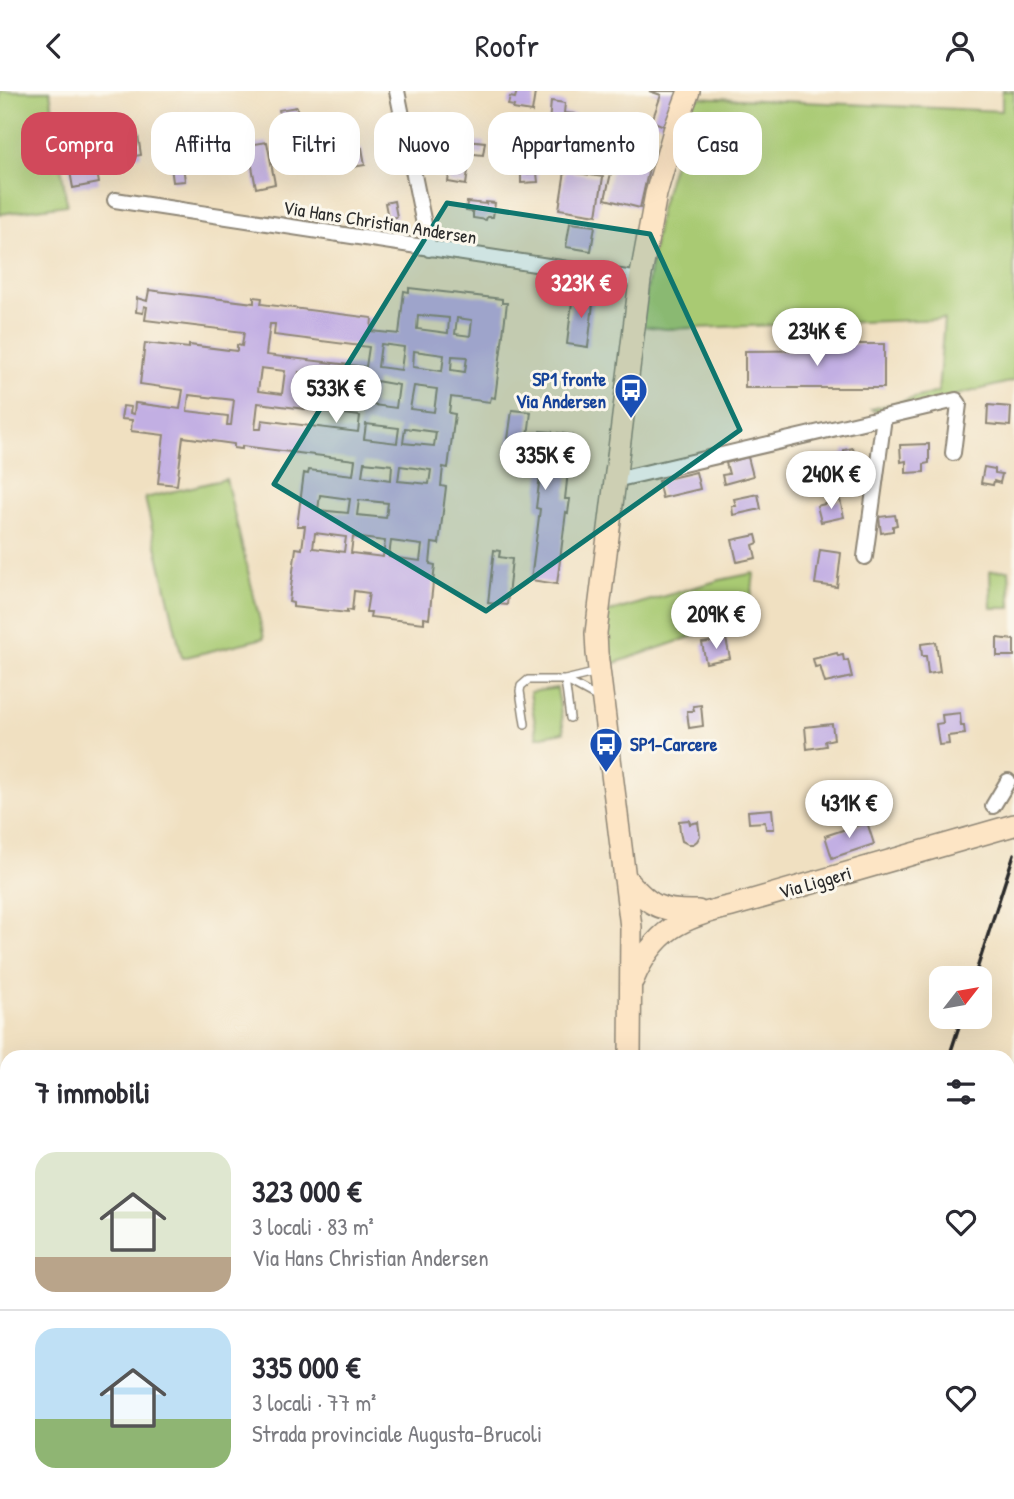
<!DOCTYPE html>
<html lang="it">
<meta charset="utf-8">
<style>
:root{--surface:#fff;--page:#f7f7f7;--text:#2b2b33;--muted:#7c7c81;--line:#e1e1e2;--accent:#d1495b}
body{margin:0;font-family:"Patrick Hand",sans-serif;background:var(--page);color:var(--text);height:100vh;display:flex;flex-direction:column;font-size:26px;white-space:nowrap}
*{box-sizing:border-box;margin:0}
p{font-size:23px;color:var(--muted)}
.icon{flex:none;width:38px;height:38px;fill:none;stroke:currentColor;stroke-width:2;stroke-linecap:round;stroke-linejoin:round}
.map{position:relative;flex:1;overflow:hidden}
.details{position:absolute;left:0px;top:959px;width:1015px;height:450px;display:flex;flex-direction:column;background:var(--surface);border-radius:21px 21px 0 0;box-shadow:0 7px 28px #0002}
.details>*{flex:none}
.banner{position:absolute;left:21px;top:21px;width:973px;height:63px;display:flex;gap:14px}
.needle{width:46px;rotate:59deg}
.controls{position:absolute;left:929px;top:875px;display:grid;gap:14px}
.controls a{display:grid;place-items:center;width:63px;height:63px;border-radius:14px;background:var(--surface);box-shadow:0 7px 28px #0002;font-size:35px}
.price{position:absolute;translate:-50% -60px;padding:0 16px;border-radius:24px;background:#fff;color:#222;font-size:23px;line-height:46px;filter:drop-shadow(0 2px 4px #0008)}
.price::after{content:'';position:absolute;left:50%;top:42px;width:21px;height:16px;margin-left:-10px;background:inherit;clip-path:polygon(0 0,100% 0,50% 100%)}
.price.current{background:var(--accent);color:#fff}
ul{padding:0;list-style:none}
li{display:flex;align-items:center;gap:21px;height:175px;padding:0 35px}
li+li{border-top:2px solid var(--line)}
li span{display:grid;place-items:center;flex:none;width:196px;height:140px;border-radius:21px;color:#555}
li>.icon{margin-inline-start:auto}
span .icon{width:84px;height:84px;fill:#fffc;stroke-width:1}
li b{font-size:30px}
h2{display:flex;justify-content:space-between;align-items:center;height:84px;padding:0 35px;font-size:30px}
.tag{padding:0 24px;border-radius:21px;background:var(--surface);box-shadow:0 7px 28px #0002;font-size:24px;line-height:63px}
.tag.current{background:var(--accent);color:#fff}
header{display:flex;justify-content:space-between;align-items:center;height:91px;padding:0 35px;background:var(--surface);font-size:32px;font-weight:600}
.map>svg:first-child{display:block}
</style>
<header><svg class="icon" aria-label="back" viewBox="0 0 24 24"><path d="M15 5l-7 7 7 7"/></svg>Roofr<svg class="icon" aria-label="person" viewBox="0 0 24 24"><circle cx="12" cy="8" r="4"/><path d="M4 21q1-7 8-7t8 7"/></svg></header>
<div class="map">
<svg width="1014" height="1408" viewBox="0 0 1014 1408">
<rect width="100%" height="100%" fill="#fbf7ec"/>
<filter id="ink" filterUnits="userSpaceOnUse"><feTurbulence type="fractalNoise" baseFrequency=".0143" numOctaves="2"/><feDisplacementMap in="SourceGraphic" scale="14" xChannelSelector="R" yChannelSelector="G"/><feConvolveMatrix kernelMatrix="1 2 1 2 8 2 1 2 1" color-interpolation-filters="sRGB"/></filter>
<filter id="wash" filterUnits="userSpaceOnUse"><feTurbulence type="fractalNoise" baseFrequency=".00686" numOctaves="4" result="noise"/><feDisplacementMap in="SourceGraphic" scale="28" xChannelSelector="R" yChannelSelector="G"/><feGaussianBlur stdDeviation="1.57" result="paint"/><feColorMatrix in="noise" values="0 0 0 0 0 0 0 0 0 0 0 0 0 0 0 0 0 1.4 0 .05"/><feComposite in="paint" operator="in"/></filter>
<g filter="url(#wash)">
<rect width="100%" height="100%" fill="#f0e0c1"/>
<!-- green -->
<path fill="#a9ca73" stroke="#6a7a4f" stroke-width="2" d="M0 0H50L67 114 0 123Z
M1002 0H1014V290L881 323 871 318 938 301 944 228 666 238 641 235 660 118 694 6 1002 20Z
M226 388 264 547 182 567 145 407Z
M1009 479 1011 517H991L990 480Z
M754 482 749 526 606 575V522L720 489Z
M557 597 564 641 537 646 530 601Z"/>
<g id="blocks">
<!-- building -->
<path fill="#c2afe3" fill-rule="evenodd" d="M517 0 535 2 532 21 513 18 514 15 508 14 510 6 515 7Z
M649 0H679L666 36 652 30 661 4Z
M551 10 565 12 564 22 575 23 573 36 549 33Z
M297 16 299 33 282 35 279 19Z
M330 42 332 54 355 50 356 58 362 57 365 74 347 77V74L332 77 329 64 318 66 314 45Z
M138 44 141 64 123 67 119 47Z
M206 44 212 74 202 76 196 46Z
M457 48 485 51 483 64 455 61Z
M267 51 275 93 256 97 248 54Z
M181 58 185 90 173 91 169 60Z
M614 69 649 77 640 117 605 108Z
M95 70 99 92 73 97 69 75Z
M450 76 468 79 466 94 448 91Z
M565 80 603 86 597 124 559 118Z
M537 82 538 91 521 92V83Z
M394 110 397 126 388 127 385 112Z
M467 111 486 113V111L495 112 493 126H487L486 129 473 127V121L466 120Z
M570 132 595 135 591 160 566 156Z
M409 197 502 208V212H507L495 307 491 306 490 311 451 306 449 322 455 323 448 377 443 376 441 395 446 396 439 453 432 452 430 473 435 474 429 528 424 527V532L370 526 371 521H366L369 502 354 500 352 520 347 519V522L293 516V512L289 511 296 457 302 458 305 435H297L304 382 308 383 309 379 353 384 355 369 242 355V358L234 357V353L183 346 177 394 158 392 164 344 131 340 132 329 121 328 123 315 131 316 130 322 134 323 135 312 180 318 183 299 140 293 145 252 189 257V254L237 260V254L242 255 244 241 145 229 147 216 144 215 143 222 136 221 137 207 147 210 149 199 254 212V206L262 207 261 213 372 227 371 240 399 243 404 200 409 201ZM418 224 449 227 448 242 417 238ZM457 227 472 229 470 245 455 243ZM270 233H275L274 244 369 256 366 276 266 264ZM381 253 404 256 401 279 378 276ZM414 260 444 264 442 280 413 276ZM452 265 467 266 465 281 451 279ZM261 277 285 280 282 303 258 300ZM299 281 323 284 320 307 296 304ZM338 286 361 290 358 313 335 309ZM376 290 399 294 396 317 373 314ZM414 295 437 298 434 321 410 318ZM189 304 234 309 231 334H227L228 325 187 320ZM258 312 360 325 358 341 262 329 261 338H255ZM366 333 399 337 397 352 364 348ZM405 337 436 341 434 355 403 352ZM364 371 392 374 391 389 362 385ZM400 375 431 379 429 393 398 390ZM320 404 350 408 348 422 318 419ZM359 409 388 412 386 427 357 424ZM315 442 346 446 344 461 313 457ZM353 446 385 450 383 466 351 462ZM391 450 422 454 420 470 389 466Z
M573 202 594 204 588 256 567 253Z
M841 253H884V297H745V260L822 259V254H832V260H841Z
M988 314 1011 316 1010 335 987 333Z
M512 319 531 321 528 345 539 347 540 340 552 341 551 345H558V342L572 344 565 408H570L568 422 566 421 557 493 531 489 540 418 536 417 541 376 553 378 554 366 537 363V361L530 360V366L506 363Z
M929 353V372L924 373V381L906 382V370L901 371 900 354Z
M853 357 858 381 826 388 824 376 827 375 826 367 844 363V359Z
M748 366 753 385 724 393 722 384 729 383 726 372Z
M984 376 995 378V382L1002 383 1000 392 994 390 993 394 981 392Z
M696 381 700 398 662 407 658 390Z
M758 403 761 418 733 424 732 415H736L734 408Z
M840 409 844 426 821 431 817 415Z
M895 424 897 434 893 435V440L881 442 879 426Z
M756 444 758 452 753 454 756 467 737 471 732 449Z
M494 459 500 460 499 466 512 468 507 514 488 512Z
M820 459 841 462 837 496 815 493Z
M997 547 1014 549V565H997Z
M726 548 730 567 706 572 702 552Z
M936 551 940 581 928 583 926 565H922L921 553Z
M837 562 838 565 843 564 844 570 848 569 852 586 825 592 820 575 815 576 813 568Z
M701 614 703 635 689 637 687 620H694L693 615Z
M960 622 961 635H964L965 643 948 645 949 653 939 654 936 633 943 632 942 624Z
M832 633 834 648 825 650 826 655 807 658 805 636Z
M772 718 774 738H766L765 731 749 732 748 720Z
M689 729 690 733 698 731 700 745 697 750 693 753H688L682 750 680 741 679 730Z
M867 731 874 753 832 767 825 745Z
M7 988V1007L0 1009V990Z
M7 1277V1294L0 1296V1278Z"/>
</g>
</g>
<g filter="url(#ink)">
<use href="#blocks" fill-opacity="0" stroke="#8e8676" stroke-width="2"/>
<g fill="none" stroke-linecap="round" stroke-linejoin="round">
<defs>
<path id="service" d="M565 589 598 607
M565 589 570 627
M525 633 520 600 521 595 528 589H565L598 581"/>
<path id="minor" d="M397 0 429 158
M115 109 640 189
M615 389 956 309 959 313 953 362
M865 466 884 326
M993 715 1008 690
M477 1408 494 1402"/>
<path id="secondary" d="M624 785C649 815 659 821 698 820
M633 889C654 839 682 826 732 815L1014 734
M630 966 631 836 597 562 596 542 640 189 656 103 674 40 689 0
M630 1408V1402"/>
</defs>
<!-- service casing -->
<use href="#service" stroke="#8e8676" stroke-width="10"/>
<!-- minor casing -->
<use href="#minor" stroke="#8e8676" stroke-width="18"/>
<!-- secondary casing -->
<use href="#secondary" stroke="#8e8676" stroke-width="24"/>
<!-- service -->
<use href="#service" stroke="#fff" stroke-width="7"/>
<!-- minor -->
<use href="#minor" stroke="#fff" stroke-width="14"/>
<!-- secondary -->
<use href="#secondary" stroke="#fde5c5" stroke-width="21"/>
<!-- rail -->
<path stroke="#2b2b2b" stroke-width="3.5" d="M974 887 1014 763
M949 966 962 926
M807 1408 809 1402"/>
</g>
</g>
<!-- marked area -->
<path fill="#0f766e" fill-opacity="0.2" stroke="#0f766e" stroke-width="5" stroke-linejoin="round" d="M447 112 650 143 740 339 486 520 274 393Z"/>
<!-- icons -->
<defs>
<symbol id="bus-pin" viewBox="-11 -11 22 30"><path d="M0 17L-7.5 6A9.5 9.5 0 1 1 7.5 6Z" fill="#1a4fb4" stroke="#fbf7ec"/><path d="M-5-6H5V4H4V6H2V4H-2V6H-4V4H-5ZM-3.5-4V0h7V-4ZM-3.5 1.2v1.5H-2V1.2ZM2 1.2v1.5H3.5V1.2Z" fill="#fff"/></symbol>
</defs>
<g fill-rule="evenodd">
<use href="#bus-pin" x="612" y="280" width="38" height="52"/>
<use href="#bus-pin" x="587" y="634" width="38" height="52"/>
</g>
<g text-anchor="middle" stroke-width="6" stroke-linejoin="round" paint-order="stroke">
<!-- street labels -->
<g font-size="19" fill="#2b2b2b" stroke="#fbf7ec">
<text transform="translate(380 131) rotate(9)" y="7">Via Hans Christian Andersen</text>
<text transform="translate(815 791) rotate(-16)" y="7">Via Liggeri</text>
</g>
<!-- transit labels -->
<g font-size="19" font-weight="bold" fill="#164399" stroke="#fbf7ec" text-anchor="end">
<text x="606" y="295">SP1 fronte<tspan x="606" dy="22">Via Andersen</tspan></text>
<text x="630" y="660" text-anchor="start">SP1-Carcere</text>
</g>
</g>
</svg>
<div class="controls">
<a><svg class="needle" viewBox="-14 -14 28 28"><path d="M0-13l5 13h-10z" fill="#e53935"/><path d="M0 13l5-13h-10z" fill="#7c7c81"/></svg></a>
</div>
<b class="price current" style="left:581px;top:229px">323K €</b>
<b class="price" style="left:817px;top:277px">234K €</b>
<b class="price" style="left:336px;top:334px">533K €</b>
<b class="price" style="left:545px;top:401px">335K €</b>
<b class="price" style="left:831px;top:420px">240K €</b>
<b class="price" style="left:716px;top:560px">209K €</b>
<b class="price" style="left:849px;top:749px">431K €</b>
<div class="banner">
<a class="tag current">Compra</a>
<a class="tag">Affitta</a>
<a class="tag">Filtri</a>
<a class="tag">Nuovo</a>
<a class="tag">Appartamento</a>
<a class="tag">Casa</a>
</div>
<section class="details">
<h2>7 immobili<svg class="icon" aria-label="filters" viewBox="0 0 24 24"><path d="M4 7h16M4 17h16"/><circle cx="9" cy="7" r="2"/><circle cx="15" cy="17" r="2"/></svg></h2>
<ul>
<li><span style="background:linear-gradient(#dfe7d0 75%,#b9a48a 0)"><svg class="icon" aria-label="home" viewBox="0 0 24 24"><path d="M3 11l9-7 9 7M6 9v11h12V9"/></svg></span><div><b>323 000 €</b><p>3 locali · 83 m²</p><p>Via Hans Christian Andersen</p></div><svg class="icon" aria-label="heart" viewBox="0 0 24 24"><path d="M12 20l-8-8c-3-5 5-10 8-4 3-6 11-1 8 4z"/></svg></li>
<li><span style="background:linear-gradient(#bfe0f5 65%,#8fb573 0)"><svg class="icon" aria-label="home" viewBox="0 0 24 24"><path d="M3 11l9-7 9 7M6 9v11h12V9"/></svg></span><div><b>335 000 €</b><p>3 locali · 77 m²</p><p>Strada provinciale Augusta-Brucoli</p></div><svg class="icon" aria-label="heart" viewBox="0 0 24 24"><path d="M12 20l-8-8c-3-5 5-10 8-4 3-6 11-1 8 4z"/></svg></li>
</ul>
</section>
</div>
